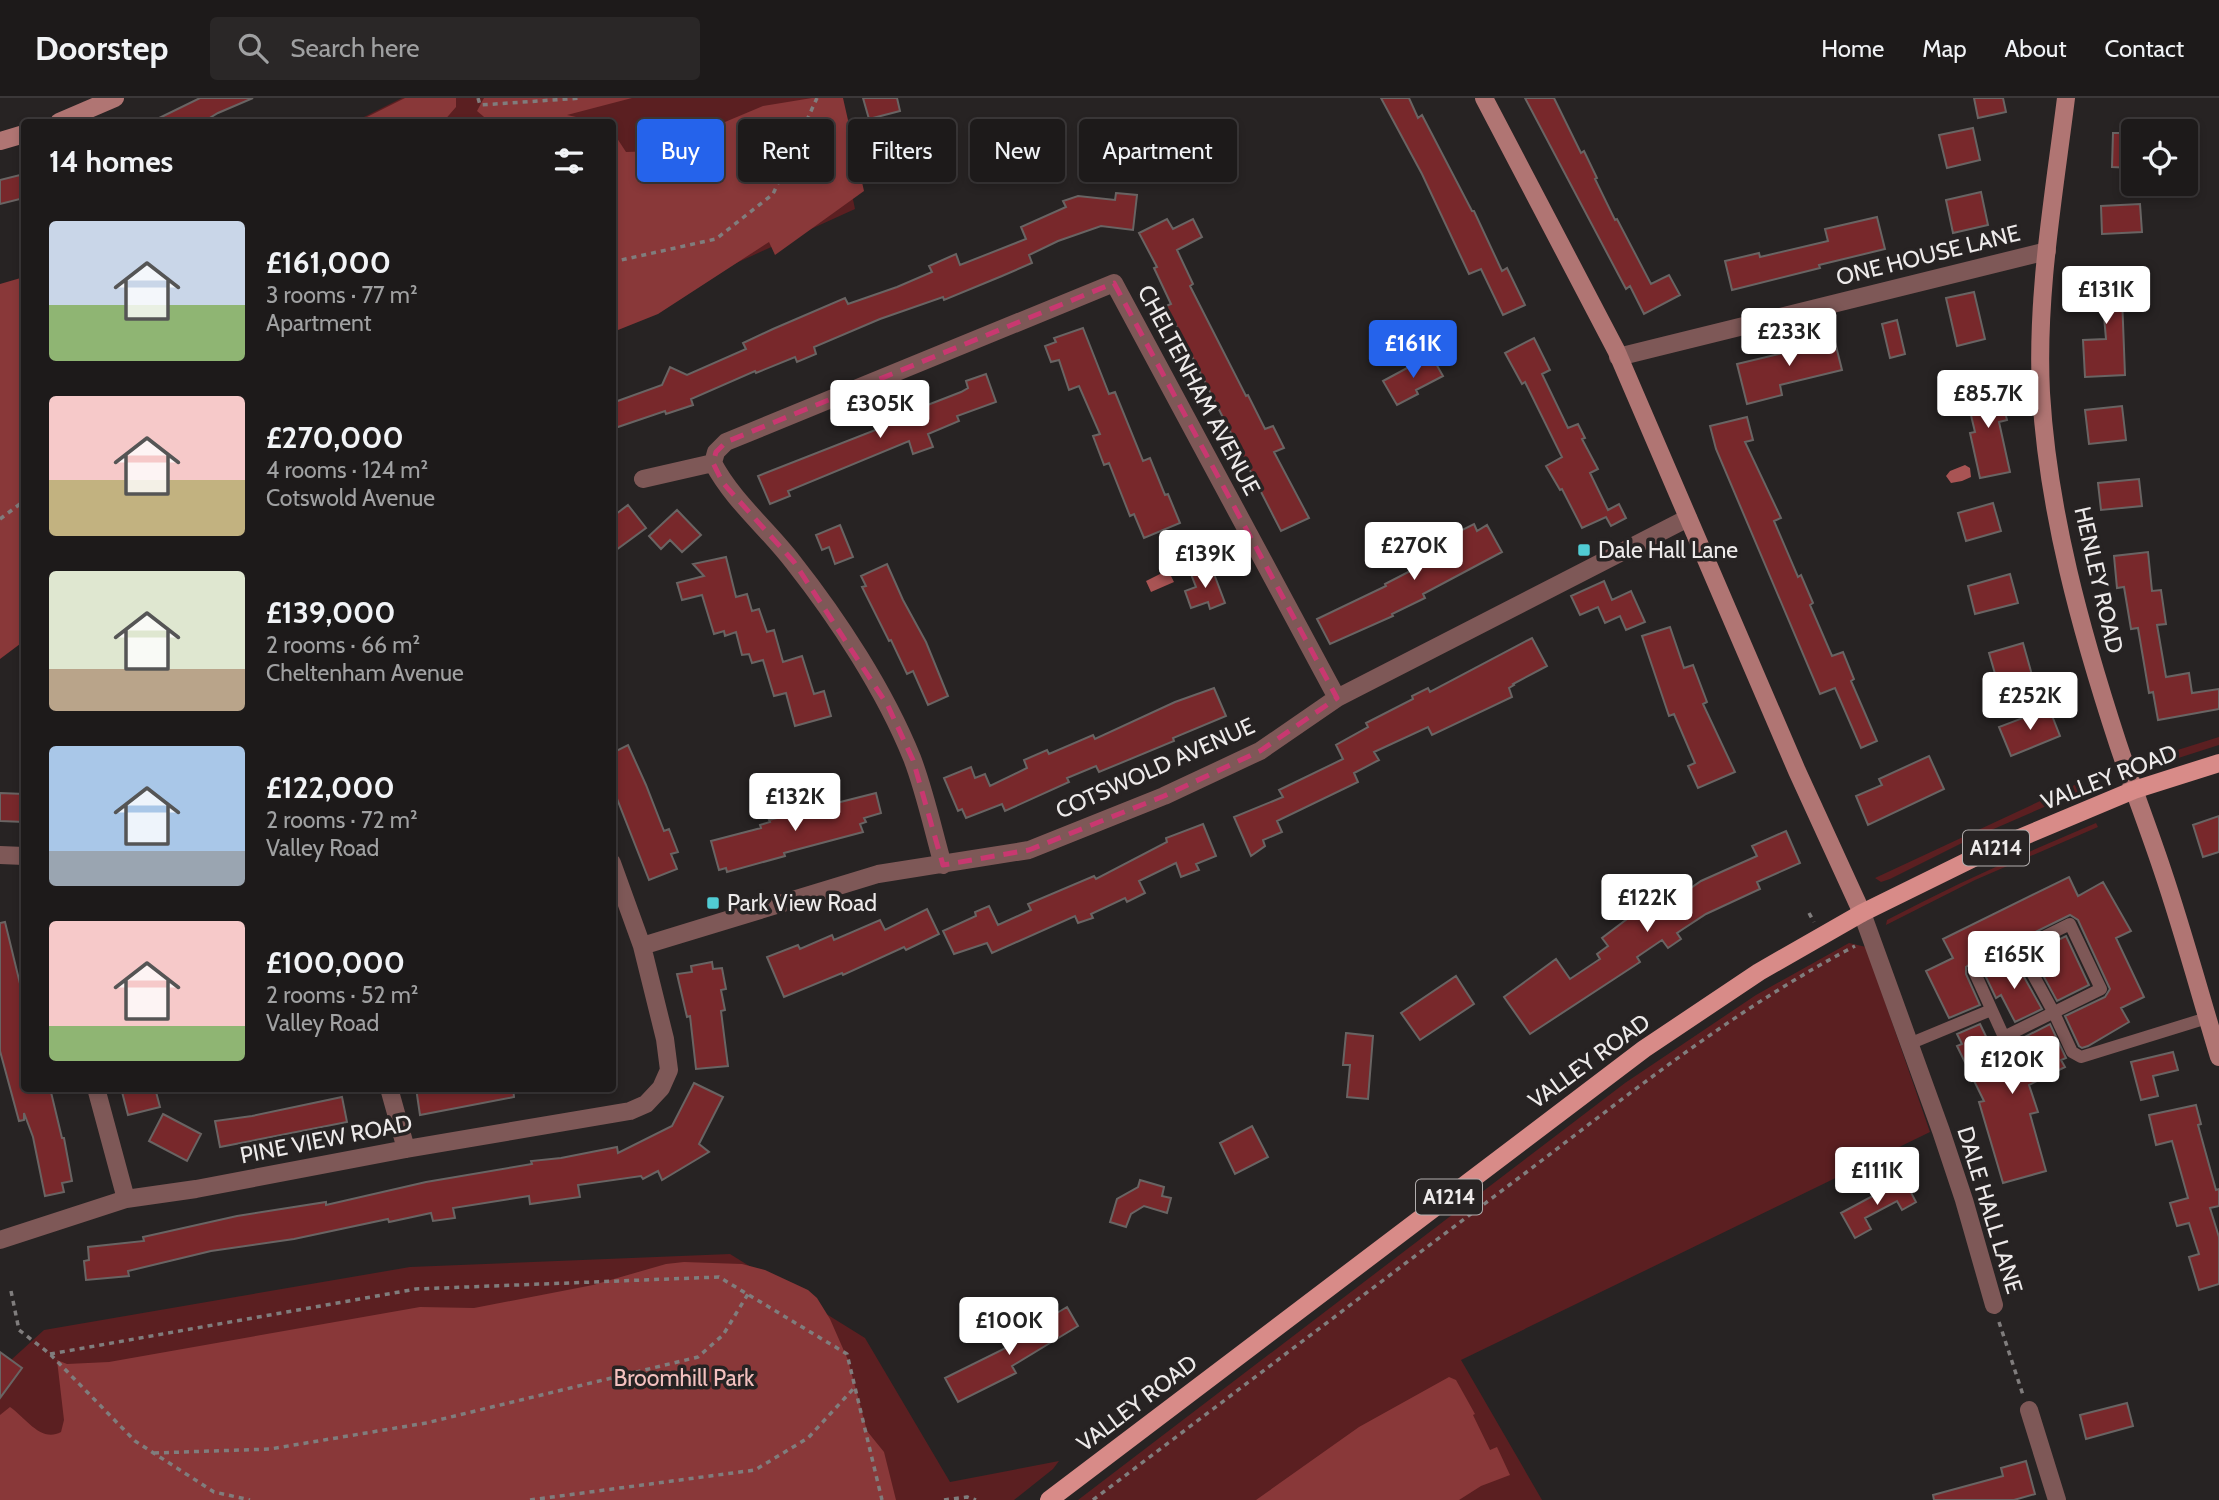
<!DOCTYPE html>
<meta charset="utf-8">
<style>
:root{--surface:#1d1a1a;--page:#2a2727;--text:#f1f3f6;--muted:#a0a1a2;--line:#3b3839;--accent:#2563eb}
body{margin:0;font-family:Cabin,sans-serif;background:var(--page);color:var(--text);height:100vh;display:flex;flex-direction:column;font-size:26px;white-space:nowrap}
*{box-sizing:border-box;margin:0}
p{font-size:23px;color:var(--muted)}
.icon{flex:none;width:38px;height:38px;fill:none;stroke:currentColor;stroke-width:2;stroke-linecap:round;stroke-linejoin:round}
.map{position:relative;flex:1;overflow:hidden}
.sheet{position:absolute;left:21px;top:21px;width:595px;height:973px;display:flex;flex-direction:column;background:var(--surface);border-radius:7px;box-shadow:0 4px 10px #0003,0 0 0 2px var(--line)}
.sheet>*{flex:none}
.hud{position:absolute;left:637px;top:21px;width:665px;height:63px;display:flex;gap:14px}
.controls{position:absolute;left:2121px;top:21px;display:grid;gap:14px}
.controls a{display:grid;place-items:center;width:77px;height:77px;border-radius:7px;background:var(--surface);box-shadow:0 4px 10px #0003,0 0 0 2px var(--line);font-size:35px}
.price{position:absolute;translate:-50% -60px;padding:0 16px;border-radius:7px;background:#fff;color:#222;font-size:23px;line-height:46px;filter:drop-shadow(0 2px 4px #0008)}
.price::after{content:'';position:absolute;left:50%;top:42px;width:21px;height:16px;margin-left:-10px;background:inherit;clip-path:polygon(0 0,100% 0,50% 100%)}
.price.on{background:var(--accent);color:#fff}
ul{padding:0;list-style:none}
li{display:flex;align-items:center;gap:21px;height:175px;padding:0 28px}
li span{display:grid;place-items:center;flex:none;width:196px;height:140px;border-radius:7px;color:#555}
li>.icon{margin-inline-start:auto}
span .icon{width:84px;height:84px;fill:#fffc;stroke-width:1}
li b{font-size:30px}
h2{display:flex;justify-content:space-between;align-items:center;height:84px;padding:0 28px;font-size:30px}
.pill{padding:0 24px;border-radius:7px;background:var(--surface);box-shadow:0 4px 10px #0003,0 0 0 2px var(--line);font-size:24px;line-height:63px}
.pill.on{background:var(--accent);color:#fff}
header{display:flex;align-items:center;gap:42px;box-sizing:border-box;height:98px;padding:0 35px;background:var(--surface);border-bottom:2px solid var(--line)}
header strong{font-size:33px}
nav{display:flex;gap:38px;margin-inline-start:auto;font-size:24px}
.search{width:490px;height:63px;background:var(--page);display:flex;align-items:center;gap:18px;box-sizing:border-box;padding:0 24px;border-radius:7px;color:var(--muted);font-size:26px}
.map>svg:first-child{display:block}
</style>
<header>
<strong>Doorstep</strong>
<div class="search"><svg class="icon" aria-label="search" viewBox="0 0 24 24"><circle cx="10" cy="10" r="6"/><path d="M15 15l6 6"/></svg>Search here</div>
<nav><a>Home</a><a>Map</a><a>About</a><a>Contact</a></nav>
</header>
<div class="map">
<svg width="2219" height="1402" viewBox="0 0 2219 1402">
<rect width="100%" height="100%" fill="#272323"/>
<!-- green -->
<path fill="#5b1f21" d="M402 0H832L855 111 613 221 612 24H354Z
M2219 639V647L2172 662 2168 655Z
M2081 684 2083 690 2081 693 1966 743 1890 781 1881 784 1875 780Z
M2096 725 2098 729 1975 782 1886 827 1887 822C1955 786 2025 755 2096 725Z
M1849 845 1866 849 1930 1034 1461 1262 1542 1402H1078L1625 985 1756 897Z
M730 1156 865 1240 950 1384 1059 1363 1053 1371 1014 1402H0V1272L44 1232 410 1169Z"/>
<!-- forest -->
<path fill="#893839" d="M405 0H456V9L443 24H357Z
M484 0H632L567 17 599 24H490L477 13Z
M812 0H843L864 93 775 157 769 144 658 216 613 234V34L626 54 656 53 763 8Z
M24 179V543L0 561V186Z
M684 1164 742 1166 765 1172 808 1192 817 1200 830 1221 848 1262 867 1333 884 1354 896 1402H0V1317L10 1309C26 1320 41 1345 61 1334L64 1322 57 1262 67 1266 109 1264 420 1209 474 1210 593 1187 666 1166Z
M1449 1279 1456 1282 1475 1316 1473 1317 1490 1352 1497 1349 1510 1377 1481 1388 1459 1402H1256L1359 1329Z"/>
<!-- water -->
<path fill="#a95454" d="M1217 52 1222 54 1234 73 1233 78 1222 79 1209 60 1212 54Z
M1965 367 1970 370 1971 379 1962 383 1951 385 1946 378 1950 373Z
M1168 472 1174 484 1151 494 1146 483Z"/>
<!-- building -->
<path fill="#78282b" stroke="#696463" stroke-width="2" d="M200 0H253L218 15 203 24H151Z
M863 0H897L900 13 869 21Z
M1381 0H1409L1418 20 1422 17 1472 113H1474L1502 173 1507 170 1525 207 1503 217 1481 171 1469 176 1422 76Z
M1525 0H1554L1581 55 1584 53 1597 80 1595 81 1615 122 1617 121 1651 186 1669 177 1680 197 1644 216 1630 188 1626 191Z
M1974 0H2003L2006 14 1978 20Z
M1973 30 1980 62 1947 70 1939 37Z
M2113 35H2133V70L2112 69Z
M24 76V100L0 106V82Z
M1981 94 1988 127 1953 135 1946 102Z
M1116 95 1137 97 1133 132 1101 128 1058 143 1029 157 1032 165 1002 178 944 202 943 199 880 221 814 249 816 256 797 264 795 259 756 275 755 273 691 301 693 307 666 316 665 313 612 331V305L662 287 670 269 687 277 746 251 743 245 773 231 845 200 848 206 897 189 932 174 929 168 956 156 960 167 1026 141 1021 129 1066 109 1063 103 1078 98 1115 102Z
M2140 106 2142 134 2102 136 2101 108Z
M1877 119 1885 151 1819 167 1820 170 1732 192 1725 163 1759 155 1760 159 1828 143 1825 131Z
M1167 121 1173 131 1193 121 1202 139 1177 152 1193 186 1190 188 1246 298 1248 297 1265 331 1273 328 1284 350 1274 354 1309 420 1281 433 1166 208 1171 206 1154 170 1157 169 1139 135Z
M2121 173 2125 277 2085 279 2083 242 2106 241 2103 207 2087 208 2085 175Z
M1974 194 1985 241 1957 248 1946 200Z
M1897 222 1905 256 1890 260 1882 226Z
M1083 230 1109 296 1115 294 1143 363 1150 360 1165 397 1168 396 1180 425 1144 440 1134 416 1130 418 1109 365 1104 367 1093 338 1100 336 1079 288 1069 292 1059 262 1051 264 1045 248 1056 244 1054 240Z
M1833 236 1842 272 1780 287 1782 297 1747 306 1737 266 1787 254 1785 247Z
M1534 240 1550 272 1542 276 1568 330 1578 326 1585 340 1582 341 1598 371 1590 375 1608 412 1619 406 1626 420 1611 428 1606 419 1582 430 1562 391 1560 392 1546 368 1562 359 1525 284 1522 286 1505 255Z
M1431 257 1443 278 1416 292 1418 296 1397 307 1383 283Z
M986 276 996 304 957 318 959 323 928 336 933 349 913 356 909 343 788 393 790 398 770 406 758 378 901 322 899 318 961 294 968 290 966 283Z
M1998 285 2007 322 1999 324 2010 374 1980 380 1970 335 1975 334 1965 292Z
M2122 308 2126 342 2089 346 2085 312Z
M1747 319 1753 342 1745 344 1781 420 1774 423 1798 479 1801 477 1813 505 1810 507 1832 558 1843 554 1854 581 1851 583 1877 643 1861 650 1835 590 1820 596 1716 351 1710 328Z
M2139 381 2142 408 2101 412 2098 385Z
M1993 405 2001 433 1966 443 1958 415Z
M628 407 646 430 612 455V419Z
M677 412 701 437 682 454 670 442 661 451 649 438Z
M1474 426 1477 433 1487 427 1502 454 1423 496 1425 500 1392 516 1393 518 1330 546 1317 521 1386 488 1385 486 1418 469 1412 457Z
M840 427 853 459 835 466 829 449 822 452 816 437Z
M2148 454 2152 493 2161 492 2166 526 2157 527 2166 579 2189 575 2192 595 2219 591V611L2158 622 2153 594 2149 595 2138 530 2131 531 2124 489 2117 490 2114 458Z
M726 459 736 499 747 496 752 513 759 511 767 534 774 532 783 564 802 558 814 596 824 593 831 618 795 628 786 595 774 598 763 562 752 565 749 556 742 557 736 534 725 538 724 533 714 536 702 497 682 502 677 485 704 478 693 466Z
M887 466 903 502 926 544 948 598 928 607 913 573 907 576 891 542 889 543 862 489 866 488 861 478Z
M1211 468 1225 505 1210 511 1208 504 1191 510 1185 493 1196 489 1191 476Z
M2010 476 2018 505 1975 516 1968 488Z
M1604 483 1612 502 1631 493 1645 524 1626 532 1620 518 1605 525 1598 509 1580 517 1571 498Z
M1670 529 1684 570 1693 567 1707 604 1703 606 1735 674 1698 690 1688 668 1695 665 1674 616 1669 618 1642 538Z
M1532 540 1547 568 1513 586 1514 587 1509 590 1512 599 1432 637 1428 629 1374 654 1379 662 1354 675 1358 684 1277 723 1282 734 1263 742 1265 748 1251 758 1234 719 1283 699 1279 692 1343 661 1336 647 1368 629 1366 625 1413 601 1412 598 1428 590 1430 594Z
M2023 545 2032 577 1998 586 1989 555Z
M1214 590 1226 618 1173 640 1174 643 1099 674 1096 668 1067 680 1069 684 1005 713 1002 706 966 720 962 711 958 713 944 680 971 669 975 680 985 676 990 688 1027 670 1024 662 1047 652 1049 656 1093 637 1095 641 1175 604Z
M2049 610 2060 638 2011 658 1999 629Z
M628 647 646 687 664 733 669 731 678 754 671 756 677 771 649 782 612 688V655Z
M1929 658 1944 691 1868 727 1856 698 1882 687 1879 681Z
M0 695 24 696V724L0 723Z
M876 695 881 715 864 720 866 724 860 726 863 734 784 755 785 758 727 774 726 770 719 772 711 743 761 730 760 727 770 724 769 722Z
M2219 718V754L2203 759 2193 727Z
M1203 726 1216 758 1196 766 1199 772 1181 779 1176 765 1139 783 1145 795 1127 804 1125 800 1091 816 1093 820 1078 825 1075 818 992 855 987 845 954 856 943 833 976 818 975 814 989 808 998 827 1031 812 1028 806 1094 778 1096 781 1167 744 1166 740Z
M1786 733 1800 765 1757 784 1760 791 1706 816 1677 835 1681 841 1668 850 1662 842 1637 859 1640 864 1530 936 1504 899 1556 861 1570 881 1600 861 1597 856 1608 848 1602 840 1668 790 1675 801 1701 783 1757 758 1752 748Z
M2069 779 2078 798 2103 784 2131 833 2116 840 2144 899 2121 910 2129 924 2088 948 2082 950 2079 948 2065 918 2105 899 2110 891 2078 822 2070 817 1970 866 1966 869V876L1980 907 1949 920 1926 873 1953 860 1943 841Z
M927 811 939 836 906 852 904 849 843 877 842 875 784 899 767 859 798 847 800 851 832 837 834 842 880 822 885 832Z
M5 824 24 902V990H50L62 1040H64L72 1083 62 1085 64 1094 45 1098 33 1039 24 1015V1022L19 1023 0 953V825Z
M2066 838 2089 887 2057 903 2031 855Z
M2015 863 2042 911 2015 924 2001 897 1996 900 1985 877Z
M712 864 713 871 722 870 726 891 721 892 725 912 721 913 728 968 696 971 690 918 687 919 677 876 692 874 691 868Z
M1456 878 1474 906 1420 942 1401 915Z
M1980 926 1994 955 1999 952 2008 977 2014 982 2022 980 2025 975 2015 944 2050 926 2066 960 2061 962 2065 969 2029 987 2038 1014 2030 1016 2046 1073 2003 1085 1979 1004 1984 1003 1957 948 1962 946 1957 936Z
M1346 935 1373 938 1368 1001 1347 999 1350 967H1343Z
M2173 954 2178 972 2153 978 2158 998 2141 1002 2131 964Z
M694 985 723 999 699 1046 709 1054 662 1082 658 1073 643 1081 641 1078 578 1087 580 1099 530 1106 529 1098 453 1110 455 1120 433 1123 431 1115 389 1124 388 1121 294 1141 211 1153 128 1173 129 1178 86 1182 84 1163 89 1162 88 1149 144 1143 143 1139 237 1118 326 1104V1107L426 1084 532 1066 531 1063 561 1060 617 1049 618 1055 672 1028Z
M121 990H155L160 1009 128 1017Z
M416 990H513L514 999 420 1017Z
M342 999 347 1024 220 1049 215 1023 252 1018Z
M2196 1007 2201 1026 2198 1027 2216 1092 2219 1091V1108L2210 1110 2219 1139V1186L2199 1192 2189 1159 2199 1156 2189 1125 2177 1128 2170 1105 2188 1100 2172 1043 2156 1047 2149 1017Z
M163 1016 201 1036 187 1063 149 1043Z
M1252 1028 1268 1059 1235 1076 1220 1045Z
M1904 1081 1916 1104 1902 1112 1897 1103 1865 1120 1871 1131 1855 1140 1841 1115Z
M1140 1082 1164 1089 1162 1098 1171 1100 1167 1115 1144 1108 1131 1116 1126 1129 1110 1124 1117 1101 1138 1089Z
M1067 1209 1078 1228 1012 1268 1016 1275 958 1304 945 1280 1026 1240 1023 1235Z
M0 1254 22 1270 0 1300Z
M2127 1305 2133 1328 2086 1341 2080 1317Z
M2026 1363 2035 1396 2014 1402H1934L1933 1397 2003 1378 2001 1370Z"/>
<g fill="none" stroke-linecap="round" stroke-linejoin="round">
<!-- path -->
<path stroke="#807d7d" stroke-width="3.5" stroke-dasharray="5 5" stroke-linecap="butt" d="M478 0 480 7 582 0
M612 164 716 141 773 96 817 0
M0 421 24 403
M1809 815 1814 824
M11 1193 19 1232 50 1256 135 1343 214 1394 250 1402
M1999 1224 2023 1297
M50 1256 416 1191 719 1179 847 1256 882 1402
M154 1355 270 1351 426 1325 698 1259 723 1237 748 1196
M530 1402 755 1372 808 1340 855 1289
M944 1402 967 1399 976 1402
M1093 1402C1238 1292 1383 1182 1528 1073 1633 993 1738 909 1855 848"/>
<!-- lane -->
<path stroke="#7e5857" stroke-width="12" d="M2019 851 2054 915 2072 954 2081 959 2207 920
M2004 939 2101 891 2070 826 1974 873 2004 939 2016 974
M1909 946 1991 912"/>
<!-- street -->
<path stroke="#7e5857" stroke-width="18" d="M1618 259 2047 153
M643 381 713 365
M0 757 24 758
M943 767C933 732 925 694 912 660 885 593 838 521 793 464 767 430 733 403 713 365L716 354 726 344 1114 185 1337 600
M1862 815 1941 1033 1964 1102 1994 1207
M642 848 878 776 1029 752 1164 698 1260 653 1337 600 1688 420
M96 990 126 1101 196 1091 406 1051 630 1013 646 1006 661 990 669 972 665 941 642 848 612 765
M389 990 406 1051
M0 1142 126 1101
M2029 1312 2057 1402"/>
<!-- secondary -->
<path stroke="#b07573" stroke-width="18" d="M1484 0 1616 252 1797 673 1862 815
M2066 0C2054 97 2036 197 2041 295 2048 414 2081 533 2118 646 2132 688 2148 729 2162 771 2183 833 2200 896 2219 959
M59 24 115 0
M0 43 24 36"/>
<!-- primary -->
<path stroke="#d88b88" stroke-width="18" d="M1049 1402 1644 951 1759 874 1862 815 1986 754 2134 692 2219 665"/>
</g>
<!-- marked area -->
<path fill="none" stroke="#c83870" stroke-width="5" stroke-dasharray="14 9" stroke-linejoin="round" d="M1114 185 1337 600 1260 653 1164 698 1029 752 943 767 913 662 888 608 794 464 723 385 713 365 716 354 726 344Z"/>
<!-- markers -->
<g fill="#51ccd4" stroke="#272323" stroke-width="2.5">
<rect x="1577" y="445" width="14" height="14" rx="3.5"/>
<rect x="706" y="798" width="14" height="14" rx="3.5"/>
</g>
<g text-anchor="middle" stroke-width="7" stroke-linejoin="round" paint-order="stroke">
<!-- shield labels -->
<g fill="#272323" stroke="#b2aeae" stroke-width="2">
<rect x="1963" y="732.5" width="66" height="35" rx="5"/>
<rect x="1416" y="1081.5" width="66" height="35" rx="5"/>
</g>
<g font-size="21" font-weight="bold" fill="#edeaea">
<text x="1996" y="757">A1214</text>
<text x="1449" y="1106">A1214</text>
</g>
<!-- street labels -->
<g font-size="23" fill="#edeaea" stroke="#272323">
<text transform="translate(1928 157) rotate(-14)" y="8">ONE HOUSE LANE</text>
<text transform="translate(1199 292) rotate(62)" y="8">CHELTENHAM AVENUE</text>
<text transform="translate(2099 482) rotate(77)" y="8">HENLEY ROAD</text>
<text transform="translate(1155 670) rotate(-24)" y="8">COTSWOLD AVENUE</text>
<text transform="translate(2109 679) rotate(-21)" y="8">VALLEY ROAD</text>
<text transform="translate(1589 963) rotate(-36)" y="8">VALLEY ROAD</text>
<text transform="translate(326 1041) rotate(-11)" y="8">PINE VIEW ROAD</text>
<text transform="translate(1990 1112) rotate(73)" y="8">DALE HALL LANE</text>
<text transform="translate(1137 1305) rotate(-37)" y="8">VALLEY ROAD</text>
</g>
<!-- poi labels -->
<g font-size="23" fill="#edeaea" stroke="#272323" text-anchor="start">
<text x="1598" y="460">Dale Hall Lane</text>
<text x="727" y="813">Park View Road</text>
</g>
<!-- park labels -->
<g font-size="23" fill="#f3c1bf" stroke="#272323">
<text x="684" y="1288">Broomhill Park</text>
</g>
</g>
</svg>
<div class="controls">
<a><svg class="icon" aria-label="locate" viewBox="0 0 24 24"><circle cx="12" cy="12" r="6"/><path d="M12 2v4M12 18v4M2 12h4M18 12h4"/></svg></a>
</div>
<b class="price" style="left:2106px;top:228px">£131K</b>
<b class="price" style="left:1789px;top:270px">£233K</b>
<b class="price on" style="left:1413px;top:282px">£161K</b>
<b class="price" style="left:1988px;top:332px">£85.7K</b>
<b class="price" style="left:880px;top:342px">£305K</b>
<b class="price" style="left:1414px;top:484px">£270K</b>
<b class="price" style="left:1205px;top:492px">£139K</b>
<b class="price" style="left:2030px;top:634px">£252K</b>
<b class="price" style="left:795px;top:735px">£132K</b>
<b class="price" style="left:1647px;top:836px">£122K</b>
<b class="price" style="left:2014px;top:893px">£165K</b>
<b class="price" style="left:2012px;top:998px">£120K</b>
<b class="price" style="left:1877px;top:1109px">£111K</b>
<b class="price" style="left:1009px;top:1259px">£100K</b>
<div class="hud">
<a class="pill on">Buy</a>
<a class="pill">Rent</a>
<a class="pill">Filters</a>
<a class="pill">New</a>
<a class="pill">Apartment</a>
</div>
<section class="sheet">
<h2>14 homes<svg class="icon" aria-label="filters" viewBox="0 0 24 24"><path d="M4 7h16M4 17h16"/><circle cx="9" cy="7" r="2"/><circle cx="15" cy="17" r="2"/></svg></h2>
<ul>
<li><span style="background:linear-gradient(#c9d6e8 60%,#8fb573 0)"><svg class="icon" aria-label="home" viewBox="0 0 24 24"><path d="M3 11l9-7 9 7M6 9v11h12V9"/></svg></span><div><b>£161,000</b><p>3 rooms · 77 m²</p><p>Apartment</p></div></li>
<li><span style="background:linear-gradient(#f6c9c9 60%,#c2b280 0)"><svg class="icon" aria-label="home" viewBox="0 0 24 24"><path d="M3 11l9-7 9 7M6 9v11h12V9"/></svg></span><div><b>£270,000</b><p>4 rooms · 124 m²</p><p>Cotswold Avenue</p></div></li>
<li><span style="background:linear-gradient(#dfe7d0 70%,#b9a48a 0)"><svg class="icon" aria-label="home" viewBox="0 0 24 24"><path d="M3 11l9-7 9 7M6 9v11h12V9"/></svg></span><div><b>£139,000</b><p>2 rooms · 66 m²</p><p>Cheltenham Avenue</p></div></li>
<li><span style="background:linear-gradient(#a9c7e8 75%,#9aa5b1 0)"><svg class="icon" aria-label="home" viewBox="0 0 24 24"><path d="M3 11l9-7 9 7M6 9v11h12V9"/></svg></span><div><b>£122,000</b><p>2 rooms · 72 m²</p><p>Valley Road</p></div></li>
<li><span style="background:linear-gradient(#f6c9c9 75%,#8fb573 0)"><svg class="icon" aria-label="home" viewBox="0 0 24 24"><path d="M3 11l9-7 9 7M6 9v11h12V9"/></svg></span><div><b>£100,000</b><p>2 rooms · 52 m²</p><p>Valley Road</p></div></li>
</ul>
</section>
</div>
